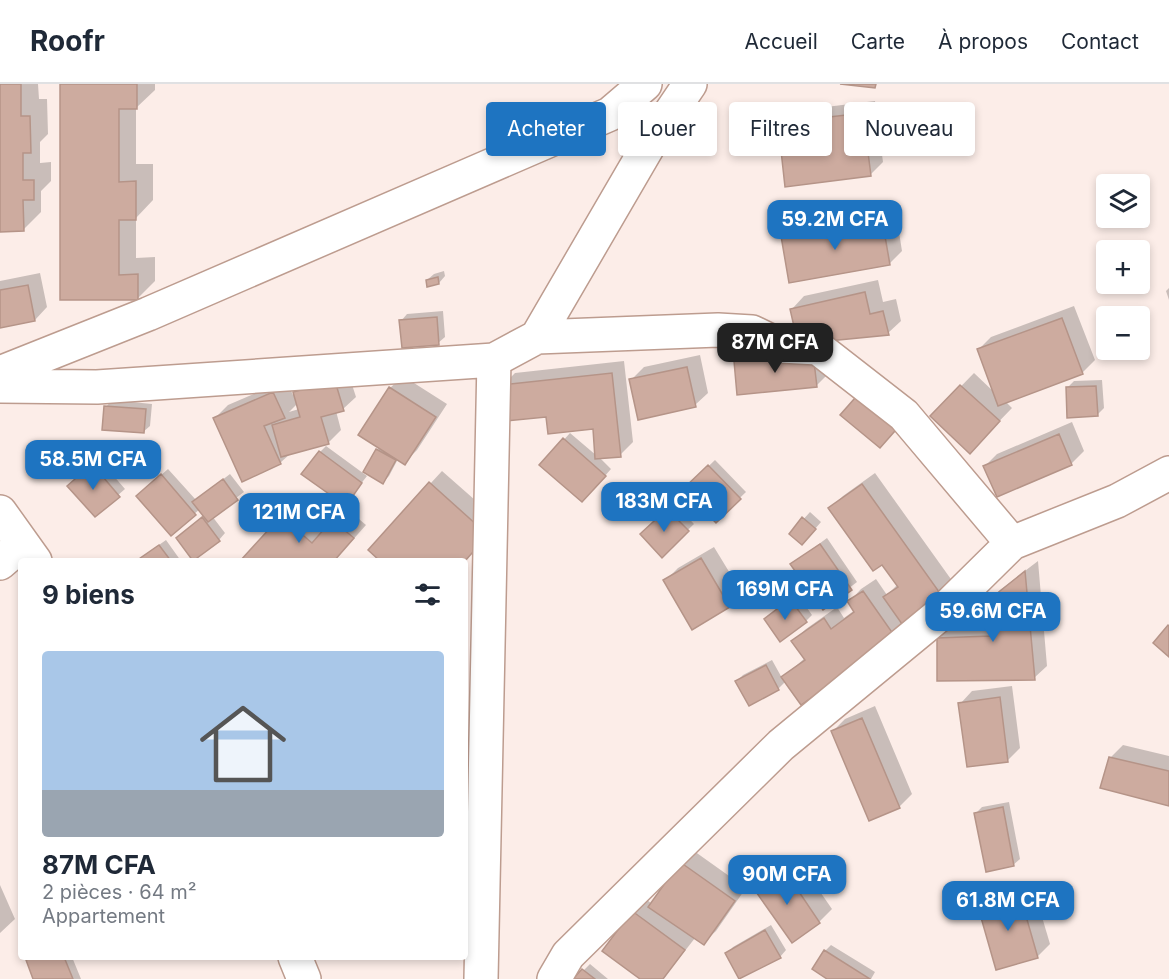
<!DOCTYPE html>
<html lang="fr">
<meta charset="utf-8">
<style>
:root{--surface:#fff;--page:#f2f2f3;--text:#1f2937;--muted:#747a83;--line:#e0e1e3;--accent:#1e74c1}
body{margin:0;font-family:Inter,sans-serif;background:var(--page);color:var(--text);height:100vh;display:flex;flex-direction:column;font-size:22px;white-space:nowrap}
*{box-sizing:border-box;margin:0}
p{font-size:20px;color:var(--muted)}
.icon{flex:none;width:33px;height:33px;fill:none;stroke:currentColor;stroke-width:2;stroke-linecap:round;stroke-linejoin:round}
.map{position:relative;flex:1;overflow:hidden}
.drawer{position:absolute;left:18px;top:474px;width:450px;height:402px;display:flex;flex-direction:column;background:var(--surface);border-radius:6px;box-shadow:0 3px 9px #0003}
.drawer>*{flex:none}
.guide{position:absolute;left:486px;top:18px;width:570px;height:54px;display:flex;gap:12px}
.fabs{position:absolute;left:1096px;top:90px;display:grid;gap:12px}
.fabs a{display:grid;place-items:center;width:54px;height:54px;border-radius:6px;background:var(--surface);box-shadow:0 3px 9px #0003;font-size:30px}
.price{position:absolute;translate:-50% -51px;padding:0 14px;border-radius:12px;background:var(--accent);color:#fff;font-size:20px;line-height:39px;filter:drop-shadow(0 2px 3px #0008)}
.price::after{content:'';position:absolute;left:50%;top:36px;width:18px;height:14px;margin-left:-9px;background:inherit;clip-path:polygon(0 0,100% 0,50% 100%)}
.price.selected{background:#222;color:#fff}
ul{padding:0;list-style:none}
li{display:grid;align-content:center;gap:12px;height:318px;padding:0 24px}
li span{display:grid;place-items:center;height:186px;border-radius:6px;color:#555}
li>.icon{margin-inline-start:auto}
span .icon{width:108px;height:108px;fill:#fffc;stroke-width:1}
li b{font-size:26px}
h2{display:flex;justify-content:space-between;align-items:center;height:72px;padding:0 24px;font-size:26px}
.tag{padding:0 21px;border-radius:6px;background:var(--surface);box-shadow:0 3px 9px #0003;font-size:21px;line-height:54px}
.tag.selected{background:var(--accent);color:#fff}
header{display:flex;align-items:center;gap:36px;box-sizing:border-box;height:84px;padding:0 30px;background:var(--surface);border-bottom:2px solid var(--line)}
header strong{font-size:28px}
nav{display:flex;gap:33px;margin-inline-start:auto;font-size:21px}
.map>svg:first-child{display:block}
</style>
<header>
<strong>Roofr</strong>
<nav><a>Accueil</a><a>Carte</a><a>À propos</a><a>Contact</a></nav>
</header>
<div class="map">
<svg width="1169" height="895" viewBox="0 0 1169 895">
<rect width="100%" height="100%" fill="#fcede8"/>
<!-- shadow -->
<path fill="#0003" fill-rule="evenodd" d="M0 0H38L39 15H47L48 50 40 58V79L51 78V97L41 107V128L23 146H0Z
M62 0H155V6L136 24V80H153V116L136 134V174L155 173V197L137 215H61Z
M875 17 883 78 870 91 780 40 793 27Z
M895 123 902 167 890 179 782 153 795 140Z
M444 187 445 192 439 199 427 196 434 190Z
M40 189 47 223 35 236 0 243V197Z
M878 196 883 218 896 215 901 237 888 249 825 256 829 289 816 302 736 278 748 265 799 260 792 225 804 212Z
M1169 204V216L1166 207Z
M1074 222 1095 276 1082 289 1005 317 1012 324 982 355 932 332 974 289 994 308 979 265 991 253Z
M443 227 445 253 438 259 401 237 407 230Z
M700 271 708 309 695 321 631 296 644 283Z
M624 277 633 358 620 371 599 373 611 385 589 410 541 381 570 349 597 372 594 343 547 331 503 301 515 289Z
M347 285 356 313 343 325 336 327 341 346 328 359 290 370 280 379 215 334 228 321 286 296 293 311 307 296ZM298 319 299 325 289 328Z
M403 292 447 320 417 366 404 379 398 375 389 392 383 398 378 366 380 363 390 304Z
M1102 296 1104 324 1097 331 1067 304 1074 297Z
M112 316 152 320 150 342 143 348 106 323Z
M1072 338 1084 367 1072 379 997 411 985 382 997 370Z
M326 362 367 392 345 420 320 368Z
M99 375 125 405 95 431 76 396Z
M715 376 746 408 716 437 685 405Z
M168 385 196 416 230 390 244 408 212 432 225 449 219 456 184 448 205 432 200 425 172 449 145 405Z
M442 387 500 438 464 477H382L430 400Z
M875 389 953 498 895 553 786 597 778 605 736 598 743 591 772 576 782 594 805 574 793 557 806 545 837 523 844 534 855 526 849 518 861 505 876 495 887 511 898 500 883 478 830 425 843 412Z
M295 420 324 447 346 424 366 441 334 477H242Z
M675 420 694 440 662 471 642 450Z
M810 428 821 438 808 453 791 449Z
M827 454 857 498 823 524 792 480Z
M166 456 181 477H137L139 475Z
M714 463 742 509 729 522 665 497 678 484Z
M1038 477 1047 582 1034 594 938 554 951 541H990L987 519 1000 506Z
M797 510 812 531 806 537 766 535Z
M1012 602 1020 664 1008 676 960 620 972 607Z
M875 622 912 710 899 723 833 647 845 635Z
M1123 661 1169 672V720L1110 674Z
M1009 718 1020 775 1013 781 976 729 982 723Z
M694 767 746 804 716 847 703 859 695 854 663 895H642L633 828 646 815 652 820Z
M796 773 832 825 819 838 792 857 756 805 769 792Z
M1032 799 1050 860 1037 873 980 824 992 811Z
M0 801 15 835 0 849Z
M771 841 786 866 780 873 741 894 727 870 733 863Z
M831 861 875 888 871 895H830L825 867Z
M32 873H72L81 895H35L28 877Z
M590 880 608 895H575Z"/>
<!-- building -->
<path fill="#cdab9f" stroke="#b59488" stroke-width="1.5" d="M0 0H21V32H30L31 69H23V96H34V116H23L24 147 0 148Z
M60 0H137V25H119V98L136 97V136H119V191L138 190V216H60Z
M840 0H876L875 4Z
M863 29 871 92 785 103 778 39Z
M882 135 890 181 789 199 781 152Z
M438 193 439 200 427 203 426 196Z
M28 201 35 237 0 244V206Z
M865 208 870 230 883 227 889 251 798 260 790 225Z
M437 233 439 261 402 264 399 236Z
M1062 234 1083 290 998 322 977 265Z
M813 269 817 303 737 311 734 277Z
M687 283 696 323 638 336 629 295Z
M612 289 621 373 595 375 593 345 548 350 546 333 505 337 501 301Z
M335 297 344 327 321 333 329 360 281 373 272 341 300 333 293 308Z
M960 301 1000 337 970 370 930 332Z
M1096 302 1098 332 1067 334 1066 303Z
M389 303 436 333 405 381 358 351Z
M862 306 902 339 880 364 840 331Z
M273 308 285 334 264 342 281 380 242 398 213 334Z
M104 322 146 325 144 349 102 346Z
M1059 350 1072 381 997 413 983 382Z
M563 354 606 392 582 418 539 381Z
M376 365 396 376 383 400 363 388Z
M319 367 362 399 346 422 301 390Z
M92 380 120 413 95 433 67 402Z
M708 381 741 415 716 439 683 405Z
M161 390 196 431 171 452 136 412Z
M223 395 238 416 208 438 192 418Z
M429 398 488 451 465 477H380L368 466Z
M862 400 942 512 902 540 883 513 898 503 882 481 873 487 828 424Z
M667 425 689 447 662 474 640 450Z
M281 432 312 459 332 436 354 454 334 477H240Z
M202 433 220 457 193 477 176 454Z
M802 433 816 445 802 461 789 450Z
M820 460 852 506 823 526 790 480Z
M159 461 171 477H136Z
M701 474 730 523 692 546 663 496Z
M1025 487 1035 596 937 597V554L990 552 985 519Z
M863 507 896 554 801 621 781 593 805 576 791 557 824 534 831 545 854 528 847 517Z
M790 515 807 538 780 558 764 535Z
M1168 541 1169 542V573L1153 559Z
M766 581 779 606 749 622 735 597Z
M1000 613 1008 678 967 683 958 619Z
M862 634 900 724 869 737 831 647Z
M1109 673 1169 687V722L1100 704Z
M1003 723 1014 782 986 788 974 729Z
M680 778 735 817 704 861 648 823Z
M783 784 820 839 792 859 754 805Z
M1020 811 1038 874 996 886 978 823Z
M632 827 685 866 663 895H640L602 867Z
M765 846 781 874 739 895 725 869Z
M824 866 870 895H827L812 885Z
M35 873H64L73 895H33L26 876Z
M582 885 595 895H573Z"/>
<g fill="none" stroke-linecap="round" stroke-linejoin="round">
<defs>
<path id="street" d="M537 253 650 59 690 0
M0 289 148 230 610 30 645 0
M0 302 97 303 494 276 537 253 718 246 752 248 781 262 818 264 904 331 1012 459
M0 428 35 477
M0 479 22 460
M295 873 304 895
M481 895 494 276
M554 895 568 871 781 661 939 531 1012 459 1117 417 1169 389"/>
</defs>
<!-- street casing -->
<use href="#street" stroke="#bd9c8f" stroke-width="36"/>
<!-- street -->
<use href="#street" stroke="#fff" stroke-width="33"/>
</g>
</svg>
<div class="fabs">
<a><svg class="icon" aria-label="layers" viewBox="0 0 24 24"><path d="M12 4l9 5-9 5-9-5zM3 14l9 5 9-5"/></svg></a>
<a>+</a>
<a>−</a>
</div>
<b class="price" style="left:835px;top:167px">59.2M CFA</b>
<b class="price selected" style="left:775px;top:290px">87M CFA</b>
<b class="price" style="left:93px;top:407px">58.5M CFA</b>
<b class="price" style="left:664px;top:449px">183M CFA</b>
<b class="price" style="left:299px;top:460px">121M CFA</b>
<b class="price" style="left:785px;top:537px">169M CFA</b>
<b class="price" style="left:993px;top:559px">59.6M CFA</b>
<b class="price" style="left:787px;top:822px">90M CFA</b>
<b class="price" style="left:1008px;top:848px">61.8M CFA</b>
<div class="guide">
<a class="tag selected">Acheter</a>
<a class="tag">Louer</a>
<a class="tag">Filtres</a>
<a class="tag">Nouveau</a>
</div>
<section class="drawer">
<h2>9 biens<svg class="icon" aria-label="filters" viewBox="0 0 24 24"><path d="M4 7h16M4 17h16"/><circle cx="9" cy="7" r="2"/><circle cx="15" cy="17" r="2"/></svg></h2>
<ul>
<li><span style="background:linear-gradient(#a9c7e8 75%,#9aa5b1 0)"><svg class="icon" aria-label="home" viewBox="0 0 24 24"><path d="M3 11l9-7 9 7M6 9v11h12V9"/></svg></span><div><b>87M CFA</b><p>2 pièces · 64 m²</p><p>Appartement</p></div></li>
</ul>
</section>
</div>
